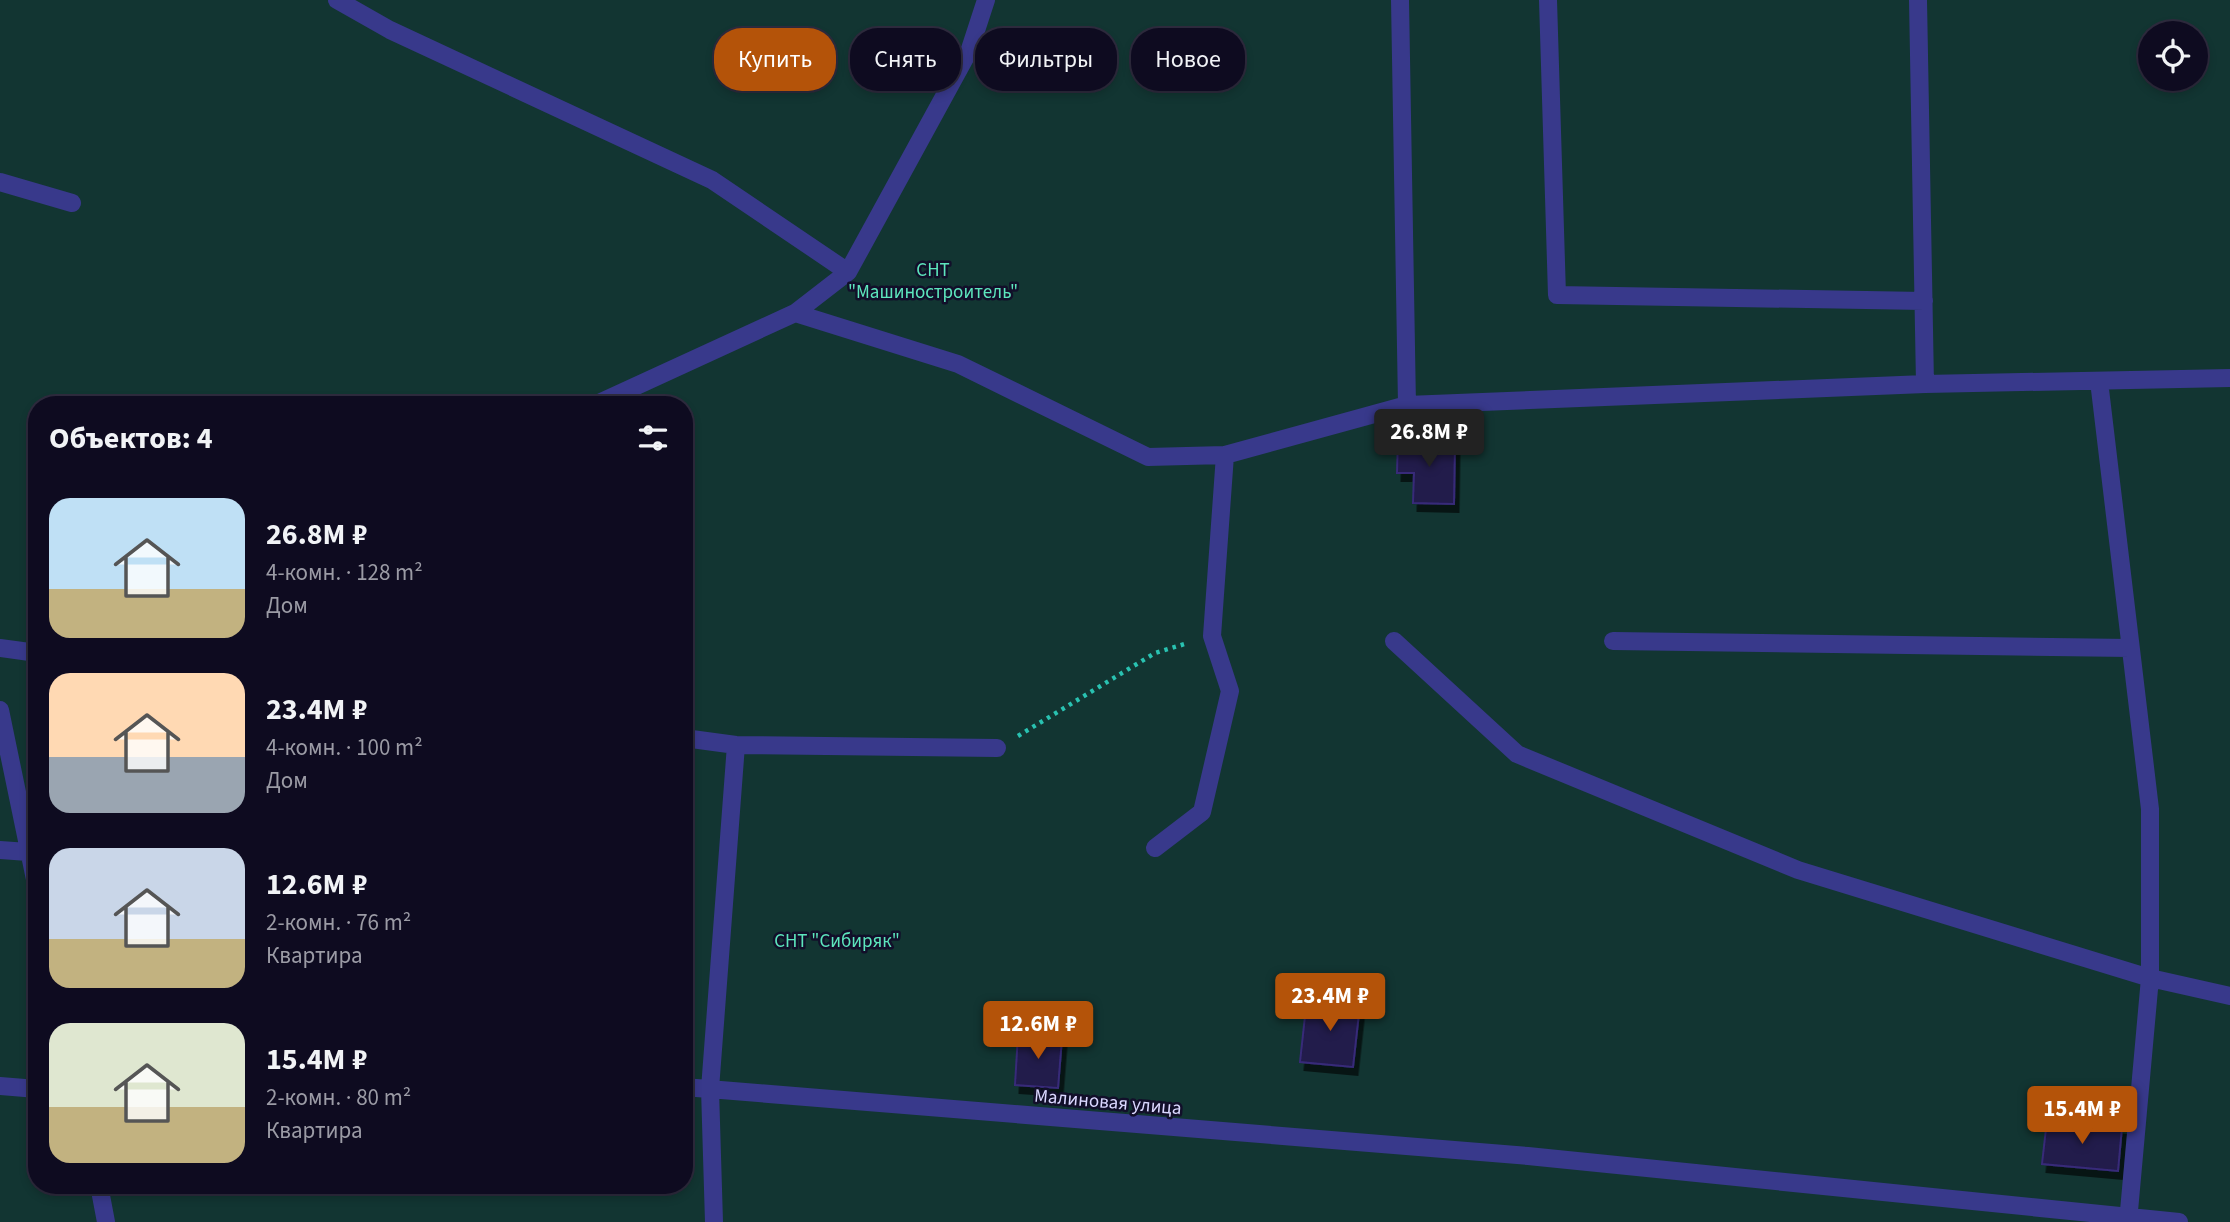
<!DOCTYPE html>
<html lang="ru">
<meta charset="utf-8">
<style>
:root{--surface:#0e0b20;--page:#171429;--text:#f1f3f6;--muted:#9b9ba5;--line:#2e2b3e;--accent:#b45309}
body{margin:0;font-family:"Source Sans 3",sans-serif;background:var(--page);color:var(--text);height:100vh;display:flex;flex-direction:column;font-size:26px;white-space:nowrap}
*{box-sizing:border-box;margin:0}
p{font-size:23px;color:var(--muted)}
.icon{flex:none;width:38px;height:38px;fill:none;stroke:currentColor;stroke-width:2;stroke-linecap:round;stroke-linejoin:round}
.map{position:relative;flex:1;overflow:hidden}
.side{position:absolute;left:28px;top:396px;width:665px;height:798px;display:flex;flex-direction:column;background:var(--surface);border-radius:28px;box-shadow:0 4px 10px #0003,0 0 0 2px var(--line)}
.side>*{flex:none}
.hud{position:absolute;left:714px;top:28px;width:665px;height:63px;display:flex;gap:14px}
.fabs{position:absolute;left:2138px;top:21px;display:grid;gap:14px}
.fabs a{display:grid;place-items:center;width:70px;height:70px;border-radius:50%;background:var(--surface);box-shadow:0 4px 10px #0003,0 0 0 2px var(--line);font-size:35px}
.price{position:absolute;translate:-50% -60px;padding:0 16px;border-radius:7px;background:var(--accent);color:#fff;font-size:23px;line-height:46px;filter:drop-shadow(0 2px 4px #0008)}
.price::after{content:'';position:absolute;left:50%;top:42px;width:21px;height:16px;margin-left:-10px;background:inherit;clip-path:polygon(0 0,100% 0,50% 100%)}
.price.active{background:#222;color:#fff}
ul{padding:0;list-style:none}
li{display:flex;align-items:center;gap:21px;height:175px;padding:0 21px}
li span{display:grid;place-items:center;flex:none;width:196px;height:140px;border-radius:21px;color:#555}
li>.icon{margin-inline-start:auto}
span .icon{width:84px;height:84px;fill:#fffc;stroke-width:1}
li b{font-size:30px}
h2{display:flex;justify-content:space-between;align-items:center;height:84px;padding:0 21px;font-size:30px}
.pill{padding:0 24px;border-radius:28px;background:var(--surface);box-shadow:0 4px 10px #0003,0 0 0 2px var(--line);font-size:24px;line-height:63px}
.pill.active{background:var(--accent);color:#fff}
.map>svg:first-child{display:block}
</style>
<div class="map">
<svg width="2230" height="1222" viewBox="0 0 2230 1222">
<defs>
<filter id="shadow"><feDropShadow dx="4.5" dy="8" stdDeviation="0" flood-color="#0009"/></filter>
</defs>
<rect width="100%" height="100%" fill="#120f2a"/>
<!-- green -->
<path fill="#123532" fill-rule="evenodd" d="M0 0H2230V1222H0ZM2151 33H2196V79H2151ZM37 404H684V1185H37Z"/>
<!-- building -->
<path fill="#221a4c" stroke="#372b79" stroke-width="2" filter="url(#shadow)" d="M1398 439 1455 440 1454 504 1413 503 1414 473H1397Z
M1307 998 1360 1004 1353 1067 1300 1062Z
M1018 1035 1062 1038 1058 1088 1015 1085Z
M2047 1120 2122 1127 2118 1171 2042 1164Z"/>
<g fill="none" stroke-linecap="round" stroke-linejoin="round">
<!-- path -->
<path stroke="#29c2b1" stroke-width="4.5" stroke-dasharray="3.5 5" stroke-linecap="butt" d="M1018 736 1155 653 1188 643"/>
<!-- minor -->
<path stroke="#38398b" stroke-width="18" d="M337 0 390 30 712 180 848 272
M986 0 970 49 848 272 795 313 958 364 1148 457 1225 455 1407 405 1925 384 2230 378
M1400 0 1407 405
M1548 0 1557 295 1924 301
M1918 0 1925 384
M0 182 72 203
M2099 381 2150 809V978L2128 1222
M597 404 795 313
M1394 641 1517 754 1798 870 2150 978 2230 996
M1613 641 2130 648
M0 648 37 653
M0 710 37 889
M684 738 736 745 997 748
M1155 848 1202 812 1230 691 1212 636 1225 455
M0 850 28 852
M0 1086 37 1089
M684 1087 1528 1156 2179 1222
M99 1185 106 1222
M714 1222 710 1089 736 745"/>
</g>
<g text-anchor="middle" stroke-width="5" stroke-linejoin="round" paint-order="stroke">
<!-- park labels -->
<g font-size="19" fill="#5de6bd" stroke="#120f2a">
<text x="933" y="276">СНТ<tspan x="933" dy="22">"Машиностроитель"</tspan></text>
<text x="837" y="947">СНТ "Сибиряк"</text>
</g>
<!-- street labels -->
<g font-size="19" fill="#dbd8ff" stroke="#120f2a">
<text transform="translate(1108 1101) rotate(5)" y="7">Малиновая улица</text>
</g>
</g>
</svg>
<div class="fabs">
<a><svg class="icon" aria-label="locate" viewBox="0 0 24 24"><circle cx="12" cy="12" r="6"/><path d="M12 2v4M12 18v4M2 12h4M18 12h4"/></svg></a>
</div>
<b class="price active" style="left:1429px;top:469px">26.8M ₽</b>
<b class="price" style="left:1330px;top:1033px">23.4M ₽</b>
<b class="price" style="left:1038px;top:1061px">12.6M ₽</b>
<b class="price" style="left:2082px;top:1146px">15.4M ₽</b>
<div class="hud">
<a class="pill active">Купить</a>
<a class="pill">Снять</a>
<a class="pill">Фильтры</a>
<a class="pill">Новое</a>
</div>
<section class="side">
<h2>Объектов: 4<svg class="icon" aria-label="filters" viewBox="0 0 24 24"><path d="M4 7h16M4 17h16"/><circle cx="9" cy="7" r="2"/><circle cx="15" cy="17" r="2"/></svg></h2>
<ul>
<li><span style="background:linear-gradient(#bfe0f5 65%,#c2b280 0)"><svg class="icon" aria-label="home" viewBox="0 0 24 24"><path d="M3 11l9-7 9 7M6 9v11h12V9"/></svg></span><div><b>26.8M ₽</b><p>4-комн. · 128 m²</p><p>Дом</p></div></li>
<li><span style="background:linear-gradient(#ffd9b3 60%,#9aa5b1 0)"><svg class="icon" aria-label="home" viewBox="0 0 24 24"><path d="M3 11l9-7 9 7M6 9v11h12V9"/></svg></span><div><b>23.4M ₽</b><p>4-комн. · 100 m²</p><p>Дом</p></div></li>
<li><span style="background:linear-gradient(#c9d6e8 65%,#c2b280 0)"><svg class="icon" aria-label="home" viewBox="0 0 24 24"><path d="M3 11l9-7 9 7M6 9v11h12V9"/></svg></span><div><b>12.6M ₽</b><p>2-комн. · 76 m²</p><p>Квартира</p></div></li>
<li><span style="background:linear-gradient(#dfe7d0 60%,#c2b280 0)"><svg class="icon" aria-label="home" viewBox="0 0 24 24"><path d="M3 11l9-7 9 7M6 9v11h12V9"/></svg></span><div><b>15.4M ₽</b><p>2-комн. · 80 m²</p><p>Квартира</p></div></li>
</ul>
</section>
</div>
